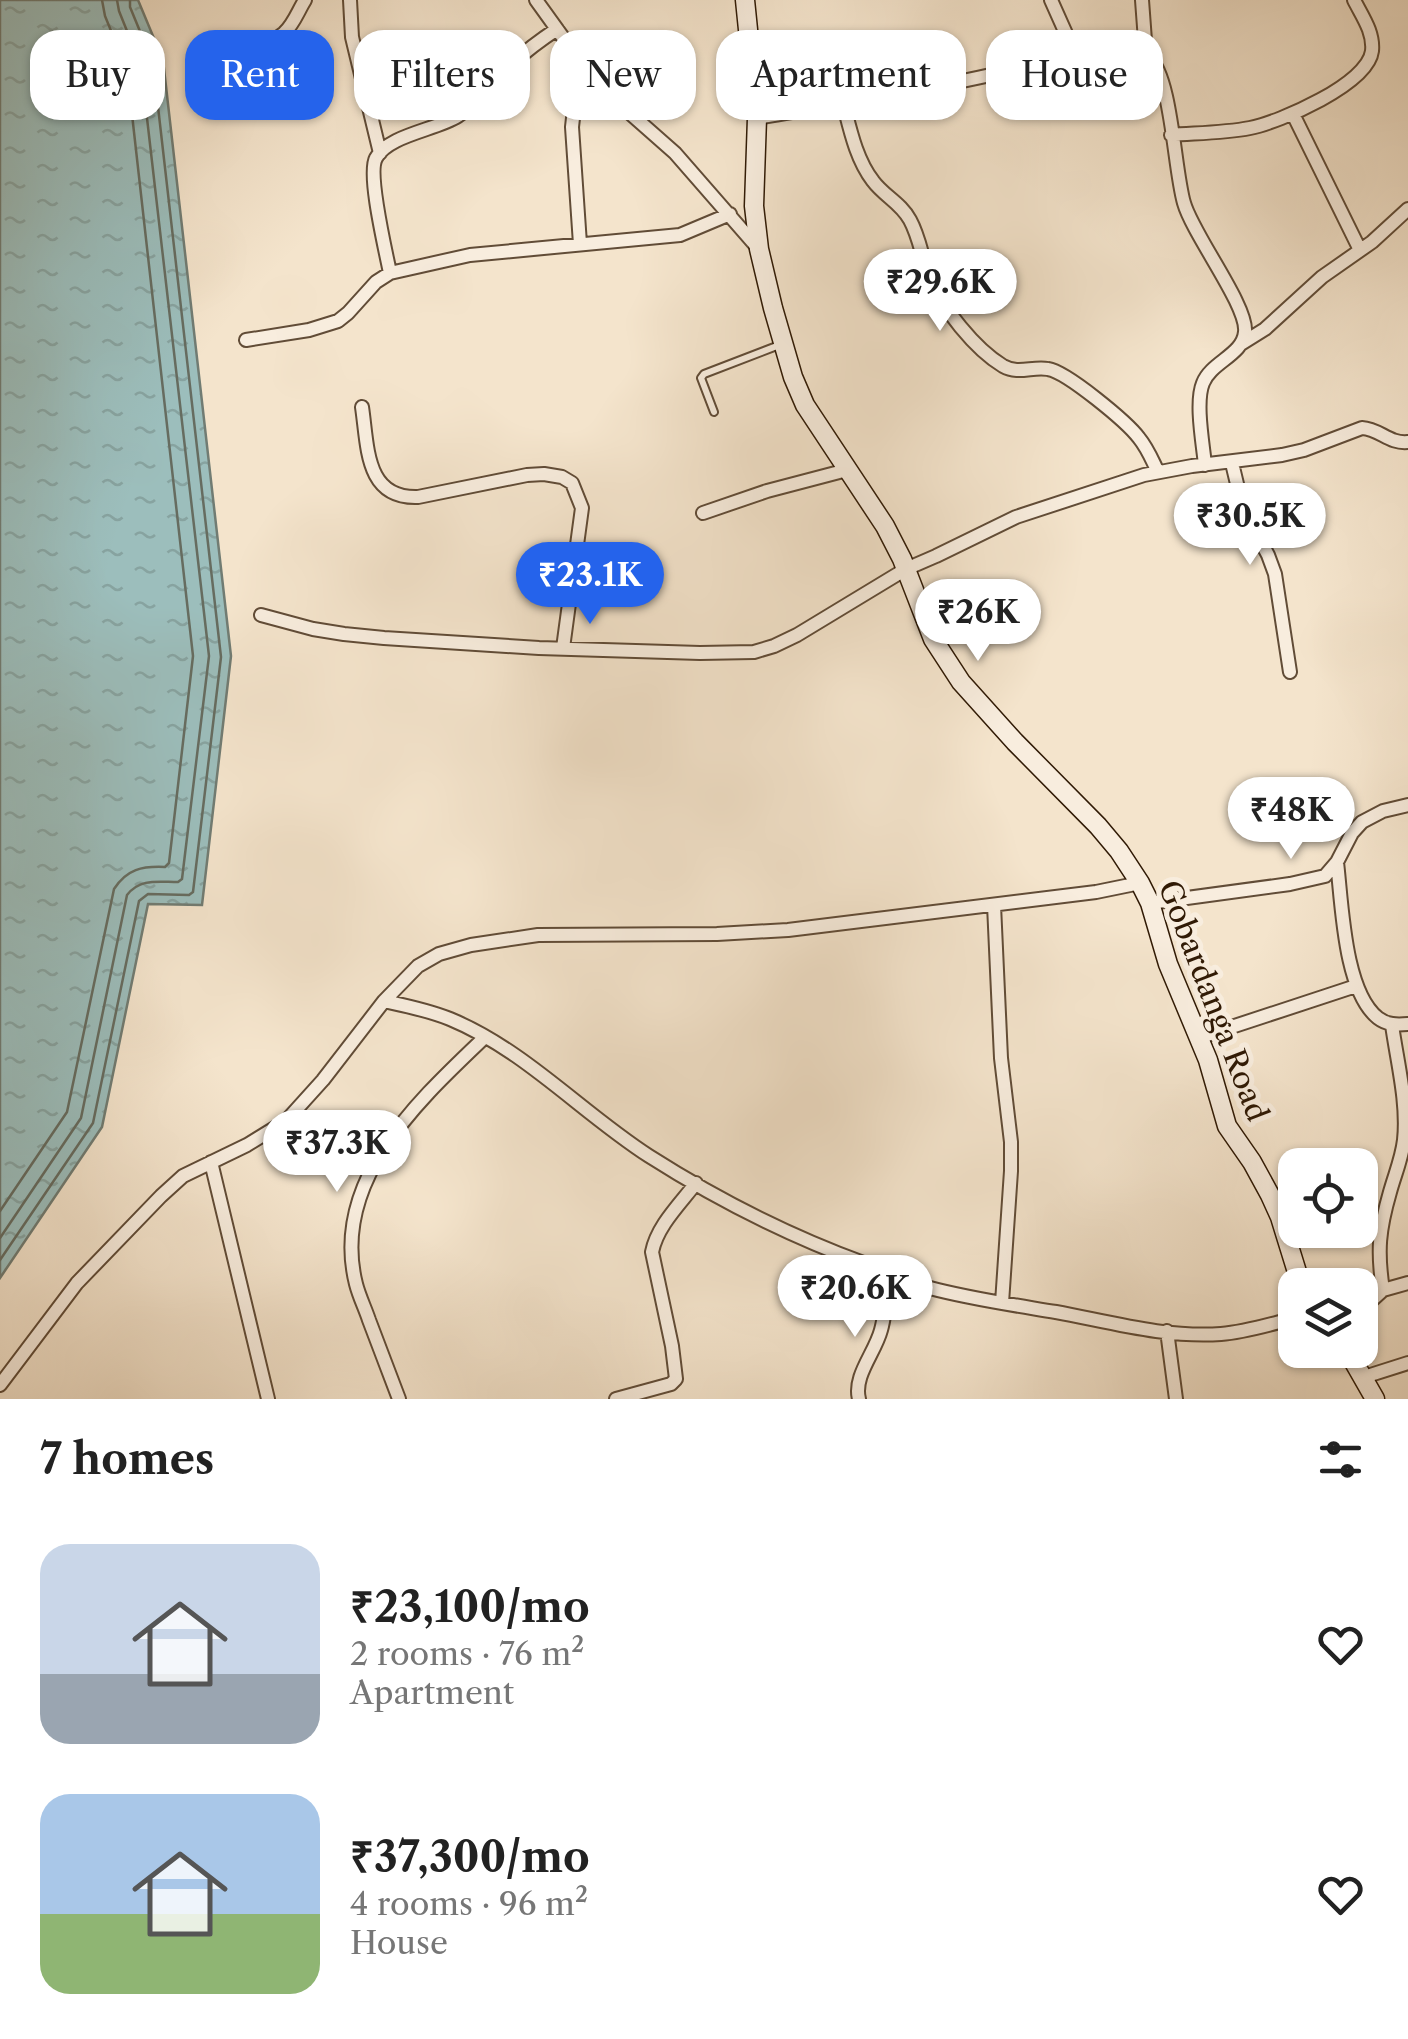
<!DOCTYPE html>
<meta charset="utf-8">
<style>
:root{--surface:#fff;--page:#f6f6f6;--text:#222;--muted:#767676;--accent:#2563eb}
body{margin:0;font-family:"Libre Caslon Text",serif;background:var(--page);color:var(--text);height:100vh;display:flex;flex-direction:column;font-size:38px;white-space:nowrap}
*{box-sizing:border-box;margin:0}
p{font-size:32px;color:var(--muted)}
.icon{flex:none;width:55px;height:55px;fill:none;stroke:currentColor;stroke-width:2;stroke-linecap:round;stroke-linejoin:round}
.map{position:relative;height:1399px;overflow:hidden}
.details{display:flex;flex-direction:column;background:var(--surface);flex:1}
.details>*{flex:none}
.top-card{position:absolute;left:30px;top:30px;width:1350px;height:90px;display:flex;gap:20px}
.tools{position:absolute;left:1278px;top:1148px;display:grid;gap:20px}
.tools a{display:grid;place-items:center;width:100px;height:100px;border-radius:20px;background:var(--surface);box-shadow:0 2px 8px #0004;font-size:50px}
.price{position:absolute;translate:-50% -85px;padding:0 22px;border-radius:35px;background:#fff;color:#222;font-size:32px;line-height:65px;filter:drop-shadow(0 2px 5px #0008)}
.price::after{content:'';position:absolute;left:50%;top:60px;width:30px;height:22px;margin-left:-15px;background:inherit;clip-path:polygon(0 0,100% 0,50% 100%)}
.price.on{background:var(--accent);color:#fff}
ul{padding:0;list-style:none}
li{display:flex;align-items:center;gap:30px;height:250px;padding:0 40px}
li span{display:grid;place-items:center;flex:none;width:280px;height:200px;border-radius:30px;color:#555}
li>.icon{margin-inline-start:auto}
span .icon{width:120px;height:120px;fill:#fffc;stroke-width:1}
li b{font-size:42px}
h2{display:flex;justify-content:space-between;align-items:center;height:120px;padding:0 40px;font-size:42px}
.chip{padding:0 35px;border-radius:30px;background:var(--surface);box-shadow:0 2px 8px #0004;font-size:35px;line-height:90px}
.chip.on{background:var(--accent);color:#fff}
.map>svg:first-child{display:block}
</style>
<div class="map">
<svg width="1408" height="1399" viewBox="0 0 1408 1399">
<defs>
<pattern id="water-ripples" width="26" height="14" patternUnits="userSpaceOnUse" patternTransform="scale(2.5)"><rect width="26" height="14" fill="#9cbebc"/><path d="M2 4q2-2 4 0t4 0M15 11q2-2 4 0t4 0" fill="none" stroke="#87a3a0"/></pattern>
</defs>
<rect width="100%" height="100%" fill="#f4e4cc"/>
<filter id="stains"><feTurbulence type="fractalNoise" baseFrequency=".002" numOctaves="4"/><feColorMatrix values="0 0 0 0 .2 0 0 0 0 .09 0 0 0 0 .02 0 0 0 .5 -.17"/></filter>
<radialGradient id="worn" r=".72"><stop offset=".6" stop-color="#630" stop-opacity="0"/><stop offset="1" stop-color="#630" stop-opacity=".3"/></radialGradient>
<!-- water -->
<path fill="url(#water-ripples)" stroke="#717c73" stroke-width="2.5" d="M0 0H138L163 60 231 656 202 905 148 904 102 1127 0 1278Z"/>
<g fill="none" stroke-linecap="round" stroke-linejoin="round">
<!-- shore -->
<path stroke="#666c60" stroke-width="2.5" d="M0 1211 67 1112 114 889C127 869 142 866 165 867L169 863 193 656 127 70 105 16 102 0
M0 1238 81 1118 127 895C140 878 158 882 178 882L182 879 209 656 141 66 119 11 117 0
M0 1260 93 1123 139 901 148 894 189 895 193 892 221 657 153 63 130 7V0"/>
<defs>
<path id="service" d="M714 412 701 378 704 374 782 344"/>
<path id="minor" d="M350 0 352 37 380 153
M536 0 585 68 607 93 675 153 757 247
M1051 0 1076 56
M1142 0 1146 54
M193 62C219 56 264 50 284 33 294 24 298 11 305 0
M843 102C850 129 856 159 873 181 884 196 901 203 910 220 920 238 922 259 930 278 942 308 975 349 1003 366 1019 375 1032 366 1048 369 1067 372 1127 422 1139 438 1148 449 1152 460 1158 472
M1293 114 1360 250
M757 118C836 104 916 92 995 74 1037 65 1086 47 1129 49 1136 49 1144 52 1149 57 1172 78 1174 169 1184 203 1193 235 1248 306 1245 332 1243 355 1211 362 1203 383 1195 402 1203 444 1205 465
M1171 135C1197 133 1224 133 1250 128 1280 122 1368 84 1372 51 1374 32 1362 16 1354 0
M580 244 572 127 574 109 585 68
M390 273C386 252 367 174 376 158 388 135 436 130 458 116 480 101 495 80 514 62 527 50 542 39 557 29
M246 340 309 330 338 321 348 313 376 282 390 273 470 255 680 235 730 214
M1241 344 1265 329 1322 277 1372 242 1408 209
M362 407C368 447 365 499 418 497L527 475 544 474 562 477 572 483 582 508 563 648
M1232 463 1243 509 1268 555 1275 574 1290 672
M703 513 767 491 847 470
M261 615 313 629 344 634 384 638 539 648 700 653 754 652 774 646 797 635 906 569 936 556 1016 517 1144 475 1192 466 1282 455 1304 450 1362 428C1380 429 1389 444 1408 442
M1337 862C1342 904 1344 991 1378 1018 1387 1025 1397 1025 1408 1024
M1150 903 1290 884 1325 876 1337 862 1352 833 1362 822 1383 811 1408 805
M994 905 1001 1058 1011 1142V1171L1002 1303
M384 1001C407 1006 428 1010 450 1019 525 1050 582 1113 649 1156 718 1200 789 1236 866 1264 887 1272 908 1282 930 1288 971 1299 1014 1305 1056 1312 1110 1322 1166 1338 1221 1334 1246 1332 1271 1324 1295 1318
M1198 1038 1356 986
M211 1162 268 1399
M1383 1290C1377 1251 1379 1230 1390 1192 1395 1174 1402 1158 1404 1140 1408 1103 1397 1061 1392 1025
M1360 1311 1383 1290 1408 1283
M1167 1331 1176 1399
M1364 1377 1408 1363
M0 1385 77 1283 161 1196 183 1176 247 1145 286 1121 323 1080 384 1001 418 966 439 954 471 945 538 935 717 934 788 930 1096 892 1140 883
M399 1399C389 1373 379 1346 369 1320 365 1308 359 1296 356 1284 330 1181 418 1101 485 1037
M616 1399 671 1384 676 1379 672 1346 652 1252C657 1226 680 1204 696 1183
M859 1399C853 1376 875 1353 881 1330 886 1312 887 1292 889 1273"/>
<path id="secondary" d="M745 0 757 118 754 206 759 249 773 308 793 377 805 405 885 526 902 559 933 639 961 682 1015 742 1098 826 1119 851 1140 883 1150 903 1168 964 1208 1060 1227 1126 1252 1162 1270 1195 1280 1217 1301 1285
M1347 1350 1375 1399"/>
</defs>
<!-- service casing -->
<use href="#service" stroke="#614c37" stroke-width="10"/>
<!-- minor casing -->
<use href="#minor" stroke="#614c37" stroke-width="16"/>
<!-- secondary casing -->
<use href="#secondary" stroke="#301a05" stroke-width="21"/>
<!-- service -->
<use href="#service" stroke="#f8edde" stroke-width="6"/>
<!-- minor -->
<use href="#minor" stroke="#f8edde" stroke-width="12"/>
<!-- secondary -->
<use href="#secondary" stroke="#f8edde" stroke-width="18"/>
</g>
<g text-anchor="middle" stroke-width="10" stroke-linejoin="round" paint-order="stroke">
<!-- street labels -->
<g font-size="30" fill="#301a05" stroke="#f8edde">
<text transform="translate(1213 1001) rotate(69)" y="10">Gobardanga Road</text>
</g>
</g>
<rect width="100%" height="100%" filter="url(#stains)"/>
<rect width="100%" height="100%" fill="url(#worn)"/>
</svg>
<div class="tools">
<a><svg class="icon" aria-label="locate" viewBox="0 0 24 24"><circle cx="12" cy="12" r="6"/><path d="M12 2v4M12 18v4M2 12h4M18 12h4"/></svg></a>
<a><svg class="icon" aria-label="layers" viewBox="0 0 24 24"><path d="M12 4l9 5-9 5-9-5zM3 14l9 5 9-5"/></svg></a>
</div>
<b class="price" style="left:940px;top:334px">₹29.6K</b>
<b class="price" style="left:1250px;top:568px">₹30.5K</b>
<b class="price on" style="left:590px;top:627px">₹23.1K</b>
<b class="price" style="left:978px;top:664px">₹26K</b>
<b class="price" style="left:1291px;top:862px">₹48K</b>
<b class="price" style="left:337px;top:1195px">₹37.3K</b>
<b class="price" style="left:855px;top:1340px">₹20.6K</b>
<div class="top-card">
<a class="chip">Buy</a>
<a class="chip on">Rent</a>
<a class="chip">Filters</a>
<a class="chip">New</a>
<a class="chip">Apartment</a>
<a class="chip">House</a>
</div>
</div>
<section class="details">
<h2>7 homes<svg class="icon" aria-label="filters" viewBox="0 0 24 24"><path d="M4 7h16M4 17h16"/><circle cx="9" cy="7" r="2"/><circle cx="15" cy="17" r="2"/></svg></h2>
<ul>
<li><span style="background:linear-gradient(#c9d6e8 65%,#9aa5b1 0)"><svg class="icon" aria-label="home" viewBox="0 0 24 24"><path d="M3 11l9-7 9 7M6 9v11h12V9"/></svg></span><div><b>₹23,100/mo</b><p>2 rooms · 76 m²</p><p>Apartment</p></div><svg class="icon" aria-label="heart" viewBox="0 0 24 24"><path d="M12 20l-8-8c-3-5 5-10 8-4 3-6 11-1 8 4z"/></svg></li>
<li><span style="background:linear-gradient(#a9c7e8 60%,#8fb573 0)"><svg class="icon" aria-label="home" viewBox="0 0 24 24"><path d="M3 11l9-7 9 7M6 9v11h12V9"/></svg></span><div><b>₹37,300/mo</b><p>4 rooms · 96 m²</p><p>House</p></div><svg class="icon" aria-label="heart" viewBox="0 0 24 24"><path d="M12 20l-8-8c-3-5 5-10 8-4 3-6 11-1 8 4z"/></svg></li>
</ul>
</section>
